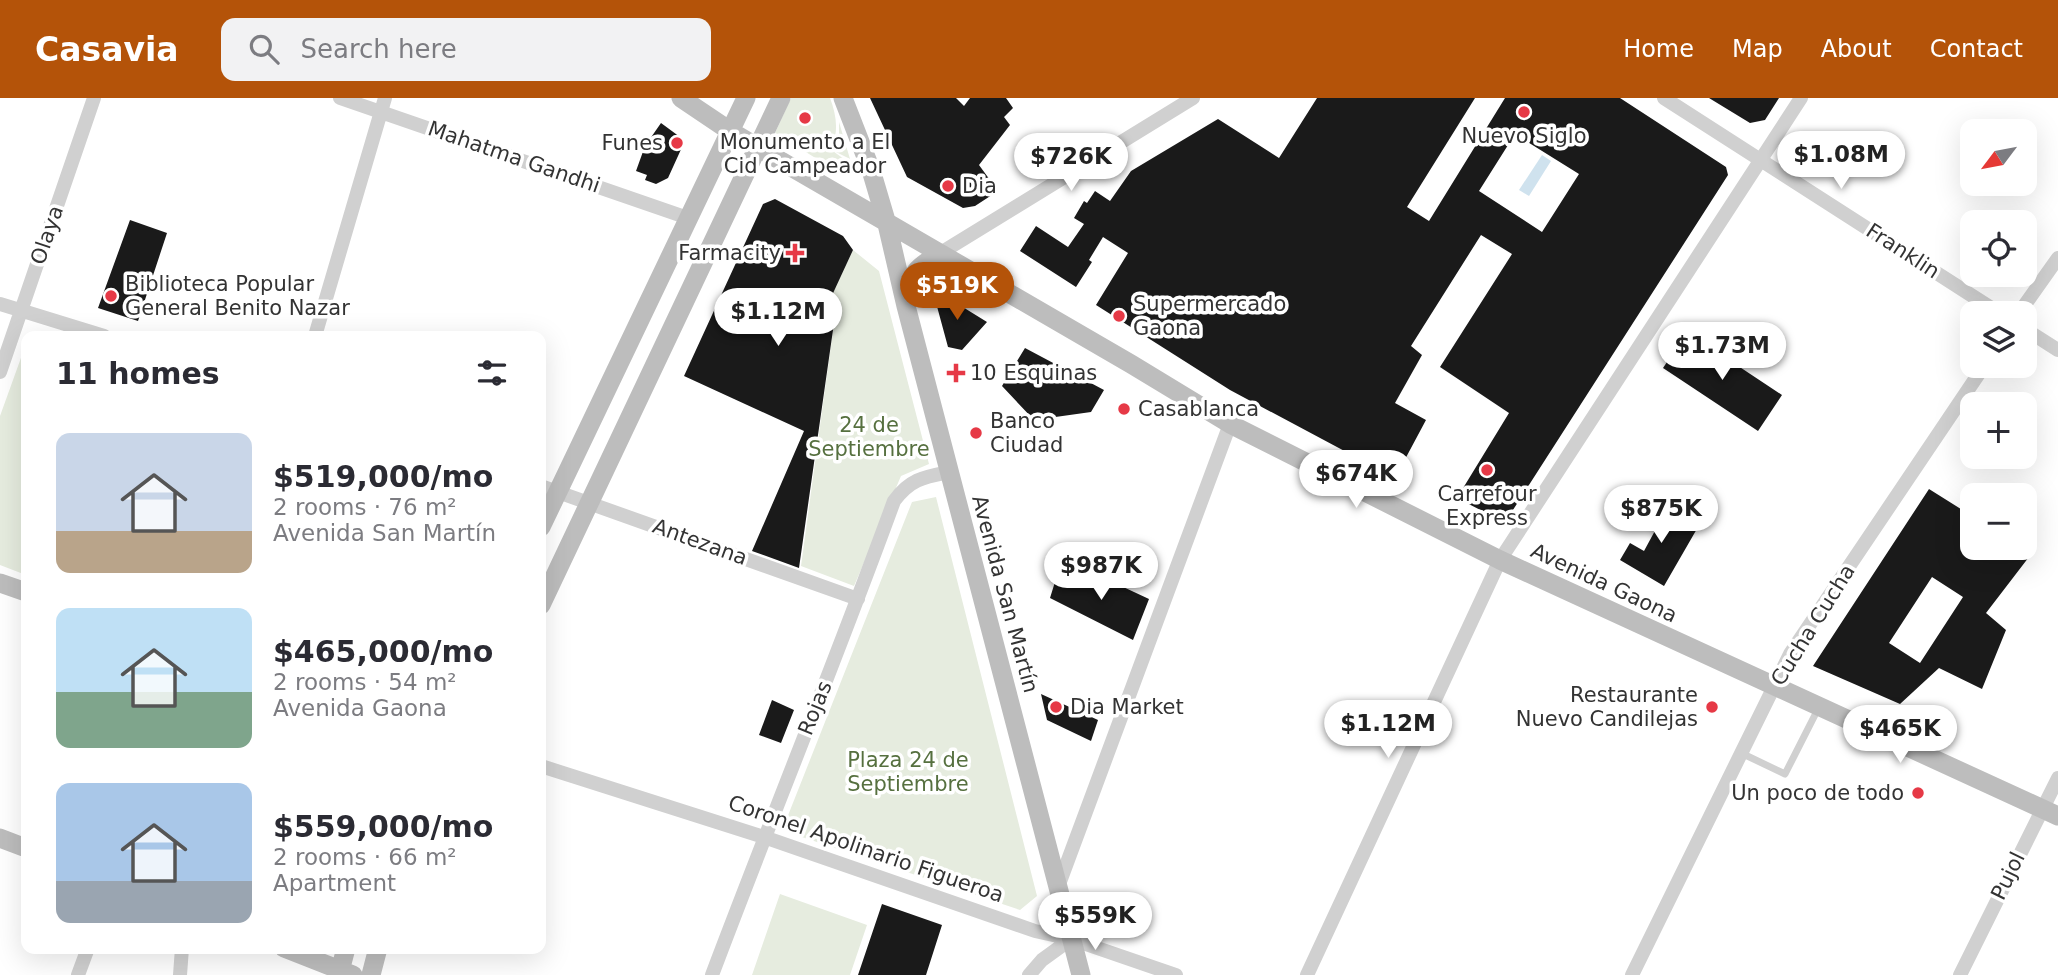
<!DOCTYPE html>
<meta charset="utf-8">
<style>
:root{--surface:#fff;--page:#f2f2f3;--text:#2b2b33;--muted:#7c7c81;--accent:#b45309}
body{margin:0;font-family:"DejaVu Sans",sans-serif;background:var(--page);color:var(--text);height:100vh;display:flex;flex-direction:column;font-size:26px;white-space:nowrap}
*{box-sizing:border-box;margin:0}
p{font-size:23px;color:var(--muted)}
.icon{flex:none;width:38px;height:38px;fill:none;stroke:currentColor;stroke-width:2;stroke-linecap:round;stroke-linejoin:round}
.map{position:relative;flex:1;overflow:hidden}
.panel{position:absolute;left:21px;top:233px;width:525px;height:623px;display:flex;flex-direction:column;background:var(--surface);border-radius:14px;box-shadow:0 7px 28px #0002}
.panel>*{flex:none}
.needle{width:46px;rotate:238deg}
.tools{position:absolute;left:1960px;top:21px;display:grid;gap:14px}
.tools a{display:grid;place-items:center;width:77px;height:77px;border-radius:14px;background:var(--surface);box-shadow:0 7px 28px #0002;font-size:35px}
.price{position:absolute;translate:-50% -60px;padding:0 16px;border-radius:24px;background:#fff;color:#222;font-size:23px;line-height:46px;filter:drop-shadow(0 2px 4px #0008)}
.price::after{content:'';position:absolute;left:50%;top:42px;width:21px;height:16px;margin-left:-10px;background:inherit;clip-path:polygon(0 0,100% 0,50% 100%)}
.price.current{background:var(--accent);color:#fff}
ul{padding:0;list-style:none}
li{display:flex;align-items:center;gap:21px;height:175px;padding:0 35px}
li span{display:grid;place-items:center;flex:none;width:196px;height:140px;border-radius:14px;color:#555}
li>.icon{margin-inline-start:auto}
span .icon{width:84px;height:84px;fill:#fffc;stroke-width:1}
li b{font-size:30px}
h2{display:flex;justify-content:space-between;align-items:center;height:84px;padding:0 35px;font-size:30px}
header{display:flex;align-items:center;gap:42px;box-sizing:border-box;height:98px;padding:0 35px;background:var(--accent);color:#fff}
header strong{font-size:33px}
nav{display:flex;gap:38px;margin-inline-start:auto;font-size:24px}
.search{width:490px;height:63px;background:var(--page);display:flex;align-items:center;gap:18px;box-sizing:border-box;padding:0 24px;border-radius:14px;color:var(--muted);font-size:26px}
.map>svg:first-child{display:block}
</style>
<header>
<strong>Casavia</strong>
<div class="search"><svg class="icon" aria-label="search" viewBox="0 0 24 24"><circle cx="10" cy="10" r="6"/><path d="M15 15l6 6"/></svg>Search here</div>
<nav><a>Home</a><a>Map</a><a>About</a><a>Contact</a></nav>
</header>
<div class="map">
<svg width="2058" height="877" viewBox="0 0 2058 877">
<rect width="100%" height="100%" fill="#fff"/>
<!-- green -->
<path fill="#e6ecdf" d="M791 0H830C836 16 839 32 832 48L839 39V24L850 61 830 51 851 66 853 72 849 78 843 77 775 35Z
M853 152 879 173 929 366 901 378 854 488 801 468 834 225 824 213Z
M26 246V477L0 467V318Z
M936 399 1037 798 1020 812 793 736 787 720 912 404Z
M780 796 867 827 850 877H752Z"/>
<!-- water -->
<path fill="#cfe2ee" d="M1542 57 1551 63 1529 98 1519 92Z"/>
<!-- building -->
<path fill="#1a1a1a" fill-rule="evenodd" d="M870 0H956L964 8 970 0H1006L1013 10 1004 19 1010 27 979 67 998 93 975 108 963 110 907 79Z
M1317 0H1475L1407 109 1429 123 1505 0H1620L1726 69 1728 77 1511 415 1496 420 1457 400 1509 315 1440 269 1512 156 1481 137 1411 248 1422 257 1395 305 1426 322 1395 380 1230 292 1096 207 1128 155 1103 139 1089 162 1092 164 1076 189 1020 153 1036 128 1068 149 1084 126 1074 120 1084 103 1087 105 1095 93 1110 103 1131 73 1218 21 1279 60ZM1515 36 1579 76 1542 134 1479 93Z
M1709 0H1779L1765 22 1750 25Z
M661 25 680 39 683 47 668 80 656 86 645 82 647 77 636 73 645 48Z
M775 101 843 138 853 152 822 219 834 225 799 470 752 453 804 333 684 278 763 106Z
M130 122 167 135 138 223 98 210Z
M932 190 987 224 962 252 948 249Z
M1687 234 1782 297 1758 333 1663 270Z
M1025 250 1104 292 1091 314 1034 322 1002 288Z
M1929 391 1972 418V450H2024L2032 455 1986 515 2006 532 1982 591 1939 570 1900 606 1813 568ZM1932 479 1963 499 1920 565 1889 545Z
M1655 403 1698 429 1664 488 1620 462 1630 445 1644 453 1657 429 1644 421Z
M1059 471 1086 484 1089 473 1149 501 1133 542 1050 500Z
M1041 596 1098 622 1091 643 1047 622Z
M772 602 794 612 781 645 759 637Z
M882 806 942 827 926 877H858Z"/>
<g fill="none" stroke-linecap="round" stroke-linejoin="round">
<!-- lane -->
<path stroke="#d0d0d0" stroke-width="7" d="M1741 655 1785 676 1819 609"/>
<!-- street -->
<path stroke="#d0d0d0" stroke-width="14" d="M340 0 688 120
M1664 0 1999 215
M939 156 1193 0
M0 206 104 238
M2019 215 2058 160
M2025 231 2058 252
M315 238 385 0
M0 274 94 0
M541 388 858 501
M541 668 764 739 1035 833 1071 841 1176 877
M1058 789 1230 326
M78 877 88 850
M180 877 182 850
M712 877C772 718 836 562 894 403 910 381 924 379 949 374
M1029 877 1042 862 1071 841
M1307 877 1500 462 1801 0
M1632 877 1790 556 1984 268
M1960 877 2058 680"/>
<!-- secondary -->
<path stroke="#bdbdbd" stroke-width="19" d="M681 0 730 33 786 66 1131 266 1230 326 1500 462 2058 718
M843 0 871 72 887 126 906 208 1081 877
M907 200C911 174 917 169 939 156
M541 429 746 0
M0 485 26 494
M541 507 781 0
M0 740 26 750
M284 850 353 877
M339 877 346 850
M371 877 378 850"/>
</g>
<!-- markers -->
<g fill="#e63946" stroke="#fff" stroke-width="2.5">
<circle cx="1524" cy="14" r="7"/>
<circle cx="805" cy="20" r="7"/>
<circle cx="677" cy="45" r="7"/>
<circle cx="948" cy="88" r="7"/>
<path d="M791.5 144.5h7v7h7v7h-7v7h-7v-7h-7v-7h7z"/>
<circle cx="111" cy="198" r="7"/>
<circle cx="1119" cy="218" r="7"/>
<path d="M952.5 264.5h7v7h7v7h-7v7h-7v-7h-7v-7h7z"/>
<circle cx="1124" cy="311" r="7"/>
<circle cx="976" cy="335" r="7"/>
<circle cx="1487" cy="372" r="7"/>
<circle cx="1056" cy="609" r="7"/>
<circle cx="1712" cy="609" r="7"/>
<circle cx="1918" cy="695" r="7"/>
</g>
<g text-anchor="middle" stroke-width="7" stroke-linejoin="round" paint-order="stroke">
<!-- poi labels -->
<g font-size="21" fill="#333" stroke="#fff" text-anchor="start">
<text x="1524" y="45" text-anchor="middle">Nuevo Siglo</text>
<text x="805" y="51" text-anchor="middle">Monumento a El<tspan x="805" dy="24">Cid Campeador</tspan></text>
<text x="663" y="52" text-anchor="end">Funes</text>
<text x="962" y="95">Dia</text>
<text x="781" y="162" text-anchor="end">Farmacity</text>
<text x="125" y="193">Biblioteca Popular<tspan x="125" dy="24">General Benito Nazar</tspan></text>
<text x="1133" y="213">Supermercado<tspan x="1133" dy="24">Gaona</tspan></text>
<text x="970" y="282">10 Esquinas</text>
<text x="1138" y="318">Casablanca</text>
<text x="990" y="330">Banco<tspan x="990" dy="24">Ciudad</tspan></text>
<text x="1487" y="403" text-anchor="middle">Carrefour<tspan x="1487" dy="24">Express</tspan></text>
<text x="1698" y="604" text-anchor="end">Restaurante<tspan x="1698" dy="24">Nuevo Candilejas</tspan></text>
<text x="1070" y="616">Dia Market</text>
<text x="1904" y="702" text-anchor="end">Un poco de todo</text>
</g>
<!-- street labels -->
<g font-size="21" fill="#333" stroke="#fff">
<text transform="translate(514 59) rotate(19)" y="7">Mahatma Gandhi</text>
<text transform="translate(47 137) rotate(-71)" y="7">Olaya</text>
<text transform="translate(1903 153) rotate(33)" y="7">Franklin</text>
<text transform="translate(700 444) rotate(20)" y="7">Antezana</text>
<text transform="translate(1604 485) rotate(25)" y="7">Avenida Gaona</text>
<text transform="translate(1005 496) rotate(75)" y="7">Avenida San Martín</text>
<text transform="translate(1813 527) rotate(-58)" y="7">Cucha Cucha</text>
<text transform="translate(815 610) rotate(-68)" y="7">Rojas</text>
<text transform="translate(866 751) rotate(19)" y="7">Coronel Apolinario Figueroa</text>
<text transform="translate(2008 778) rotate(-64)" y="7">Pujol</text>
</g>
<!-- park labels -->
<g font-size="21" fill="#56703f" stroke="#fff">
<text x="869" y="334">24 de<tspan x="869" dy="24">Septiembre</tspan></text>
<text x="908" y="669">Plaza 24 de<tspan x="908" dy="24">Septiembre</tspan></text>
</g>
</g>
</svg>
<div class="tools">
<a><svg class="needle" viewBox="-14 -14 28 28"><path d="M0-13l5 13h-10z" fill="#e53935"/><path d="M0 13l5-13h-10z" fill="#7c7c81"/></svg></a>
<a><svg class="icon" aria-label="locate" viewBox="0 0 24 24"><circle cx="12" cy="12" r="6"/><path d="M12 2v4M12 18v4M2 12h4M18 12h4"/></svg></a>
<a><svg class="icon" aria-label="layers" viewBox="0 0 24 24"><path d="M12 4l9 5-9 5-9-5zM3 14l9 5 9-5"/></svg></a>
<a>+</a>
<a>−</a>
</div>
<b class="price" style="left:1841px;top:93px">$1.08M</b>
<b class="price" style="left:1071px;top:95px">$726K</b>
<b class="price current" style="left:957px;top:224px">$519K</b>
<b class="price" style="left:778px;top:250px">$1.12M</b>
<b class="price" style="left:1722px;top:284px">$1.73M</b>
<b class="price" style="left:1356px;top:412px">$674K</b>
<b class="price" style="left:1661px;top:447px">$875K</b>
<b class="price" style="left:1101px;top:504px">$987K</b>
<b class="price" style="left:1388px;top:662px">$1.12M</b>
<b class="price" style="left:1900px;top:667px">$465K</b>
<b class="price" style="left:1095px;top:854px">$559K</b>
<section class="panel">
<h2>11 homes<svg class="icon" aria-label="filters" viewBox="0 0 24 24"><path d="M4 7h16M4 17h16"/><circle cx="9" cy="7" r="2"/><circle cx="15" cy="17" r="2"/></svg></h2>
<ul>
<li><span style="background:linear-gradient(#c9d6e8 70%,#b9a48a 0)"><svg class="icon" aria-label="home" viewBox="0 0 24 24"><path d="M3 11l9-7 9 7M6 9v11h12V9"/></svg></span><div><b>$519,000/mo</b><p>2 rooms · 76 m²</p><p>Avenida San Martín</p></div></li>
<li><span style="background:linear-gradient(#bfe0f5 60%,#7fa58c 0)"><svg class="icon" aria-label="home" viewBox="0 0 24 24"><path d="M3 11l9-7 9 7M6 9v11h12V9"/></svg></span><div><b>$465,000/mo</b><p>2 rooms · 54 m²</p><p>Avenida Gaona</p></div></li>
<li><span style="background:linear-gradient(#a9c7e8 70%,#9aa5b1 0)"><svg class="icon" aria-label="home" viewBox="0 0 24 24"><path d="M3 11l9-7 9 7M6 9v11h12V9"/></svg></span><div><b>$559,000/mo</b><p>2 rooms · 66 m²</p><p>Apartment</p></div></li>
</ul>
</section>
</div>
